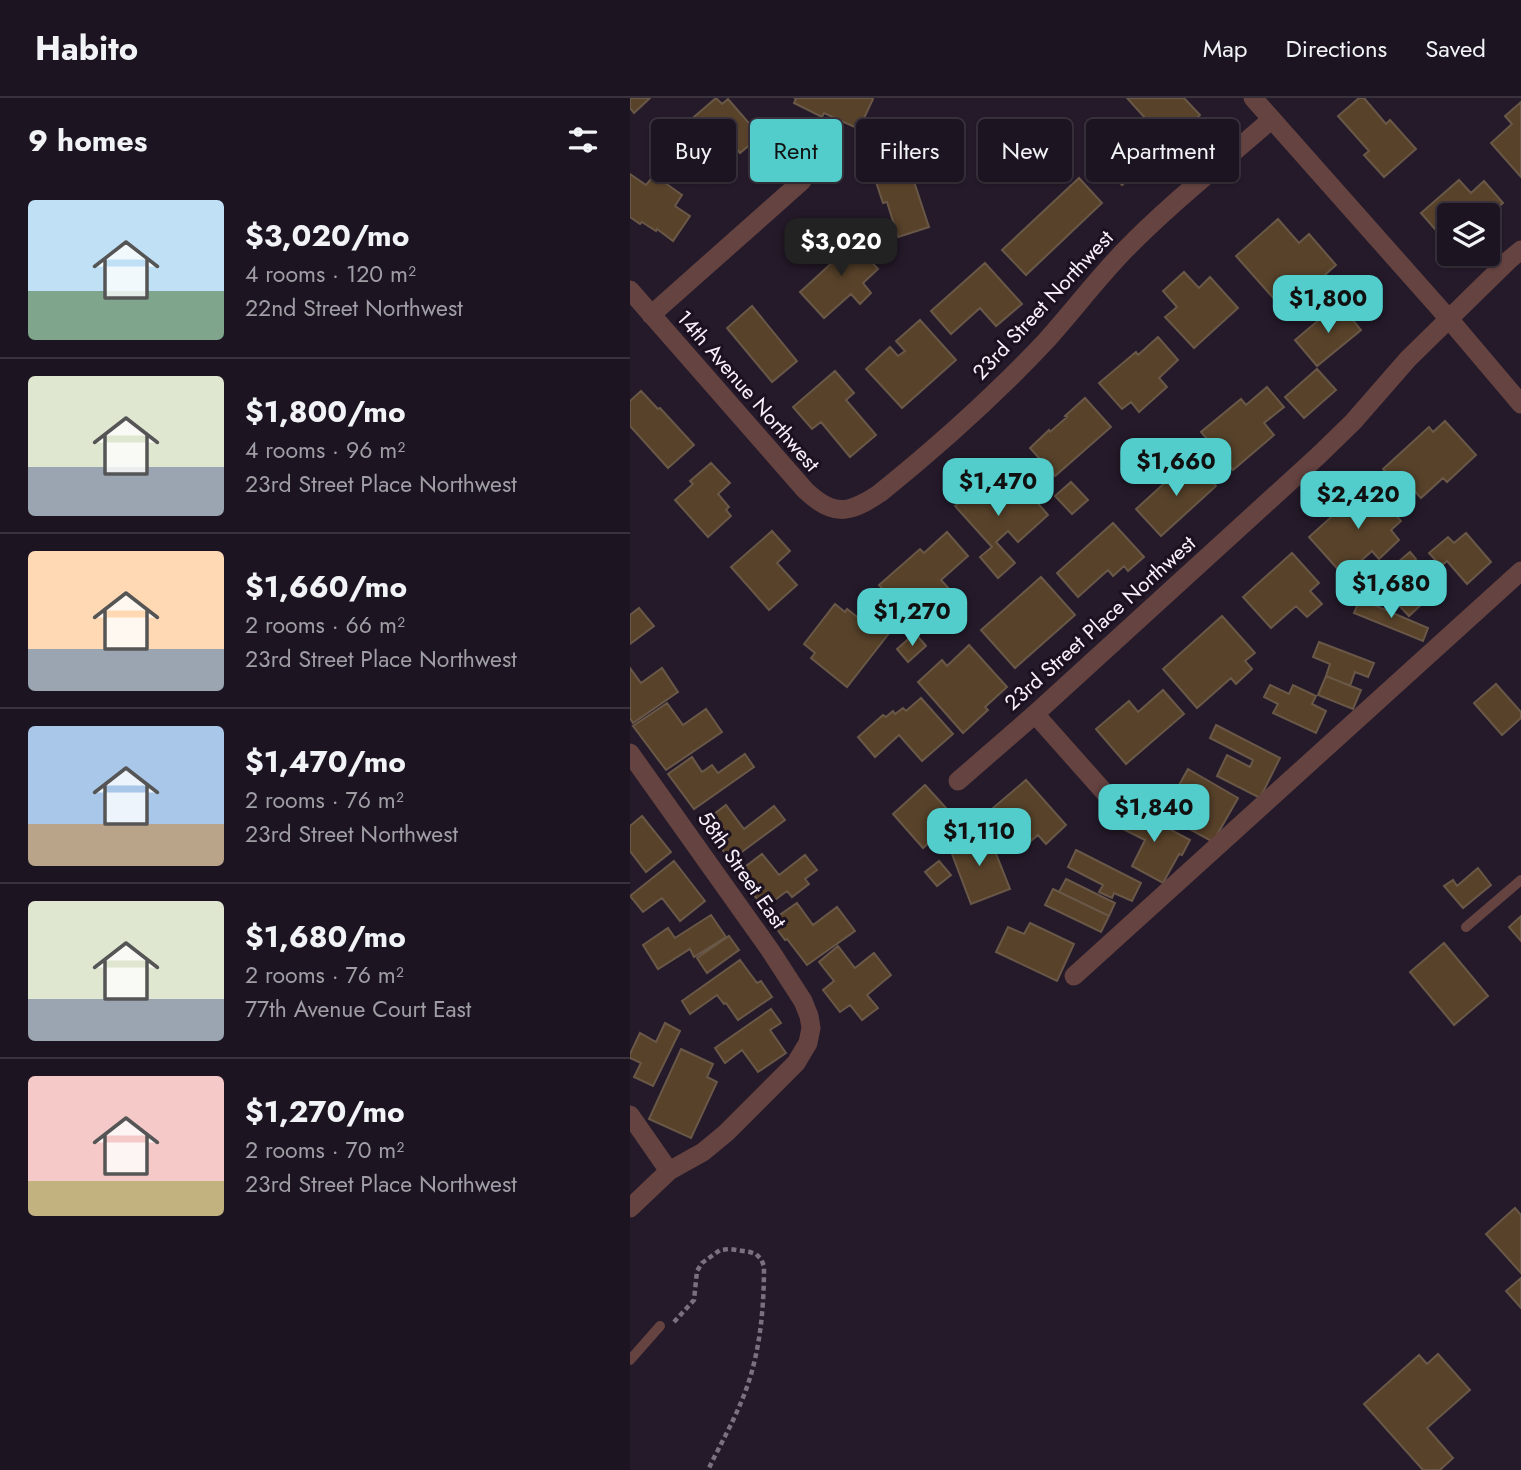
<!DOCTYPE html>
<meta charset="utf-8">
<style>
:root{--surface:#1c1420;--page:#251d29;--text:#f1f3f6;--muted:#a09ea5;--line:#3a333e;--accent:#52cdcc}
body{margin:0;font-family:Jost,sans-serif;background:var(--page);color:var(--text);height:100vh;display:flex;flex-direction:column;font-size:26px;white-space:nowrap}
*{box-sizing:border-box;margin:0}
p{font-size:23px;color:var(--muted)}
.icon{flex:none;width:38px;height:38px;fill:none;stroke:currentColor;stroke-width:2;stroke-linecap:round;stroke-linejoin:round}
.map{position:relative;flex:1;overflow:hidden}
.sheet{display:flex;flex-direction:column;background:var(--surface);width:630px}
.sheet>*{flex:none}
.top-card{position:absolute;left:21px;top:21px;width:665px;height:63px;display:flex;gap:14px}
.tools{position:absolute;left:807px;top:105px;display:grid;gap:14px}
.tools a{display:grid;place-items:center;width:63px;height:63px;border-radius:7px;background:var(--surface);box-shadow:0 2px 5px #0004,0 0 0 2px var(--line);font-size:35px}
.price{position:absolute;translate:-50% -60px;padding:0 16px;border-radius:14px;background:var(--accent);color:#111;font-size:23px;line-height:46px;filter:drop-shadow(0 2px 4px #0008)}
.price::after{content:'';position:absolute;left:50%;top:42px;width:21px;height:16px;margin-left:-10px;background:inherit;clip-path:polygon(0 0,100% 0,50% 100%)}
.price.active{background:#222;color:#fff}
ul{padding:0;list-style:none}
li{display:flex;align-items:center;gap:21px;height:175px;padding:0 28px}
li+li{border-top:2px solid var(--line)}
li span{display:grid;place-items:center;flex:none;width:196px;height:140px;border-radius:7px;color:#555}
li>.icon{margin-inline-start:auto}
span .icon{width:84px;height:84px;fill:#fffc;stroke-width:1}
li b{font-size:30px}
h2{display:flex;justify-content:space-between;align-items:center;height:84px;padding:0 28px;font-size:30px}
.pill{padding:0 24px;border-radius:7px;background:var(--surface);box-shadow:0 2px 5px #0004,0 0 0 2px var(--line);font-size:24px;line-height:63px}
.pill.active{background:var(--accent);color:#111}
header{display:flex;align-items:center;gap:42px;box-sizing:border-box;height:98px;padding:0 35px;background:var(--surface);border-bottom:2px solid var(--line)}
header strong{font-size:33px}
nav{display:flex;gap:38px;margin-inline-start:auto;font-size:24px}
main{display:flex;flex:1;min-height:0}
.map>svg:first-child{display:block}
</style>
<header>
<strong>Habito</strong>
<nav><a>Map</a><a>Directions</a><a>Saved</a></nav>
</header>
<main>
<section class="sheet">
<h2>9 homes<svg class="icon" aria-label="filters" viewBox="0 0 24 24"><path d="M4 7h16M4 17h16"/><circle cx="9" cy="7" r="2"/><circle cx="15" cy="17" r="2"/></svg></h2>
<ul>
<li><span style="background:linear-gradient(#bfe0f5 65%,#7fa58c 0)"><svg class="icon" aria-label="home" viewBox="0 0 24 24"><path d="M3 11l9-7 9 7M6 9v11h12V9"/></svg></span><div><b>$3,020/mo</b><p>4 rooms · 120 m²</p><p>22nd Street Northwest</p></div></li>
<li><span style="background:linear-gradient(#dfe7d0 65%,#9aa5b1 0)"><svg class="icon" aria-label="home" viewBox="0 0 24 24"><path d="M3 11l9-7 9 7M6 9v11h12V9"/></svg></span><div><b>$1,800/mo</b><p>4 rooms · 96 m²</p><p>23rd Street Place Northwest</p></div></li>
<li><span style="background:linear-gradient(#ffd9b3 70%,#9aa5b1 0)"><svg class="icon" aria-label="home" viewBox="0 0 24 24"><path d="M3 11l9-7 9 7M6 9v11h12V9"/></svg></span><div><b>$1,660/mo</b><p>2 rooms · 66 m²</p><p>23rd Street Place Northwest</p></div></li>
<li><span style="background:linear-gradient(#a9c7e8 70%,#b9a48a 0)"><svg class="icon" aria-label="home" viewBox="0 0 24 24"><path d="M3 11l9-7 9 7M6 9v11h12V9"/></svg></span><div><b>$1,470/mo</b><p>2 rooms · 76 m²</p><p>23rd Street Northwest</p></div></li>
<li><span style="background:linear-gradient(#dfe7d0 70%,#9aa5b1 0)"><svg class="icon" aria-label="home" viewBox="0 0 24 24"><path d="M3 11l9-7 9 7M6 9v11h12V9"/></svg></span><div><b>$1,680/mo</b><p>2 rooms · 76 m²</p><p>77th Avenue Court East</p></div></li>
<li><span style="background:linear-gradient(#f6c9c9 75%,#c2b280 0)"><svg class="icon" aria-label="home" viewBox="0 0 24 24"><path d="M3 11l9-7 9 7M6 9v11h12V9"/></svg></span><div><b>$1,270/mo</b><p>2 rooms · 70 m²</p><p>23rd Street Place Northwest</p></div></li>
</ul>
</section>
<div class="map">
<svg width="891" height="1372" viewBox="0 0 891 1372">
<rect width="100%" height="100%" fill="#251a2a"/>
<!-- building -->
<path fill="#58422a" stroke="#695847" stroke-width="2" d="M0 0H20L4 15 0 10Z
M86 0 92 6 98 1 130 38 110 55 101 44 85 59 93 69 74 85 37 42Z
M164 0H242L243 1 229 31 194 15 192 19 164 5 166 1Z
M497 0H554L570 17 521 63 520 62 492 87 471 63 490 46 482 36 494 25 502 34 516 21Z
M729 0H734L756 26 760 22 786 51 754 79 734 57 739 53 708 18Z
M891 4V79L861 45 882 26 875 18Z
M266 29 299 129 268 139 257 104 253 105 243 75 246 74 235 39Z
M0 76 16 87 24 77 52 97 45 108 60 118 43 143 27 131 26 133 12 124 10 126 0 119Z
M449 80 472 105 396 177 372 152Z
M829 82 841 95 854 83 873 105 858 118 819 117 818 146 791 115Z
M648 121 669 145 679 136 706 167 655 213 606 158Z
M217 137 248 171 233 185 241 195 230 206 221 196 194 220 170 194 205 162 198 154Z
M355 165 392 206 366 228 350 210 321 236 301 213Z
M554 174 569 190 580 179 608 210 564 250 535 219 547 209 533 193Z
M709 205 731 232 687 268 665 242Z
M122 208 167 263 142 284 97 230Z
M290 222 326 262 272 310 236 271 260 249 268 258 275 253 266 243Z
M528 239 548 262 529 280 537 289 509 314 501 304 492 311 469 285 506 254 508 257Z
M687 271 706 292 674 320 655 299Z
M205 273 224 295 216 302 246 337 220 359 191 324 182 331 163 309Z
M637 289 654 309 634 325 644 337 603 372 571 334 611 301 616 307Z
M11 293 28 311 30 310 64 347 38 370 0 328V303Z
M455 300 481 329 425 378 400 350 419 332 420 334 437 319 435 318Z
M815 323 846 357 817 384 813 380 791 400 780 388 774 393 753 371 799 329 803 334Z
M561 361 586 388 531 438 506 411Z
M81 365 100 385 88 396 99 409 96 412 101 418 78 439 45 402 63 386 60 383Z
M331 378 344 392 348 389 363 406 389 383 418 417 388 444 378 433 366 444 385 465 368 480 350 459 362 449 325 408 329 405 317 390Z
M441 384 458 402 442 416 425 398Z
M738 386 771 423 761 432 769 442 749 461 742 453 714 478 679 439Z
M483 425 514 459 498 473 494 468 483 478 478 472 448 499 427 475Z
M142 433 160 453 147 465 167 487 139 512 101 469Z
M317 434 338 458 311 482 321 493 300 512 307 520 288 537 269 515 272 512 249 487 290 451 294 455Z
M836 435 861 464 837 486 817 463 811 468 799 455 818 439 824 445Z
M780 454 786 461 783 464 786 469 770 483 772 486 760 497 747 482Z
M662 455 689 485 680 493 692 506 677 519 666 508 641 530 613 499Z
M792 473 809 490 779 518 762 500Z
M411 479 445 517 385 570 351 532Z
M730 501 798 530 793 543 724 515Z
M205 506 215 514 217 511 235 525 237 523 242 527 245 523 260 534 217 589 181 560 185 555 174 546Z
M9 510 24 528 0 546V517Z
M592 518 625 555 615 563 622 571 606 586 601 580 567 610 533 571Z
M285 535 296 548 278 564 267 551Z
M689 544 744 565 738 579 725 574 720 588 696 578 700 566 683 559Z
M339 547 377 589 355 609 358 612 333 635 288 584 312 562 317 568Z
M0 570 11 585 32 570 48 594 3 625 0 620Z
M696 578 731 592 723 611 688 597Z
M866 586 891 614V620L872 637 844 605Z
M640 587 659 596 663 587 686 598 682 606 696 613 686 635 643 615 648 606 634 599Z
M533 592 554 616 496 666 466 631 499 603 508 614Z
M291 600 323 636 292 663 269 637 245 659 228 639 253 617 256 619 263 613 265 616 273 610 276 613Z
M37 605 53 627 76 611 92 634 36 672 3 628Z
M586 627 650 660 630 700 587 678 597 657 620 669 623 662 580 640Z
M115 656 124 669 64 711 38 676 62 659 72 674 82 667 88 675Z
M558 671 608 700 583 744 554 728 564 710 543 698Z
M396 682 436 727 416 746 408 737 396 747 363 710Z
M295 687 326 721 293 750 263 716Z
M96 707 114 731 144 708 155 722 101 762 71 726Z
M499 710 514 718 517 712 527 717 524 723 560 742 552 757 549 756 533 785 502 768 515 742 489 729Z
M12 718 41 754 16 774 0 753V728Z
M357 733 380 791 341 806 319 748Z
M446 752 511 785 502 803 484 795 482 800 469 794 473 787 438 769Z
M132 756 149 777 175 757 187 772 175 781 179 786 162 799 157 793 134 810 107 775Z
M44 763 75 803 50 823 32 800 13 814 0 798Z
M309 763 321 777 307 788 295 774Z
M848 770 861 787 833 810 814 788 823 782 827 788Z
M436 781 485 805 479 818 429 794Z
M423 791 479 818 471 834 415 807Z
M167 805 183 827 207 809 225 833 177 867 157 841 155 842 141 823Z
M81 817 96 839 64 859 60 851 28 871 13 847 38 830 45 840Z
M891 818V843L879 829Z
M400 825 444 846 427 883 366 854 378 829 394 836Z
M99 838 109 852 77 875 67 860Z
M814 845 858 898 824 927 780 874Z
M208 848 225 870 244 855 261 877 237 897 248 910 232 922 220 907 210 914 193 892 204 883 189 864Z
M110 862 127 885 131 883 142 899 108 922 96 905 94 906 87 897 60 916 52 903Z
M141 911 151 925 140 932 156 955 128 974 112 952 95 965 85 950Z
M35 925 50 933 23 988 4 979 11 965 0 960V956L10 935 26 944Z
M51 951 83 966 77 979 87 984 61 1040 19 1021Z
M885 1110 891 1117V1175L856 1136Z
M891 1180V1210L876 1193Z
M808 1256 840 1292 797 1330 823 1360 810 1372H793L734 1306 789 1257 797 1266Z"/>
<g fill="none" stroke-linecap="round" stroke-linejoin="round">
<!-- path -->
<path stroke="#7a717f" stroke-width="4.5" stroke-dasharray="5 3.5" stroke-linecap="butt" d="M44 1224 64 1202 67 1173 72 1165 90 1152 99 1151 120 1154 126 1156 131 1161 134 1168C134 1212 130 1256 114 1297 104 1323 90 1347 78 1372"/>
<!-- lane -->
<path stroke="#654341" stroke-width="10" d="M836 829 891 782
M0 1262 30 1228"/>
<!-- street -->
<path stroke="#654341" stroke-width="19" d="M623 0 819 221 891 306
M0 192 175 392C203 419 219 416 250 395 307 349 364 298 415 244 442 214 467 181 495 152 541 105 593 64 642 21
M21 217 172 83
M405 616 476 696
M0 655 140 852 173 903 179 918 181 930 178 945 166 965 96 1035 73 1054 39 1073 0 1110
M328 683 405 616 688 358 723 324 778 261 879 162 891 152
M444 878 891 473
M0 1017 39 1073"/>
</g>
<g text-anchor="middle" stroke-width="6" stroke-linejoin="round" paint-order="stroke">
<!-- street labels -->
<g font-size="21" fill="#f8f1fc" stroke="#1b1120">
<text transform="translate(413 207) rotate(-47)" y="7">23rd Street Northwest</text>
<text transform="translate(118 293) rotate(49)" y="7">14th Avenue Northwest</text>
<text transform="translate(470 525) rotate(-42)" y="7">23rd Street Place Northwest</text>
<text transform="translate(112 772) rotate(55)" y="7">58th Street East</text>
</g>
</g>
</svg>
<div class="tools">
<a><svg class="icon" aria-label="layers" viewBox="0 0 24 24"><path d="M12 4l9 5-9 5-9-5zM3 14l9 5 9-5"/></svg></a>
</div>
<b class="price active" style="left:211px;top:180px">$3,020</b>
<b class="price" style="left:698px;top:237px">$1,800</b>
<b class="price" style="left:546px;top:400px">$1,660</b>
<b class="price" style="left:368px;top:420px">$1,470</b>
<b class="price" style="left:728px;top:433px">$2,420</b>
<b class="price" style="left:761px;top:522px">$1,680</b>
<b class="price" style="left:282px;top:550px">$1,270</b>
<b class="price" style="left:524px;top:746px">$1,840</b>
<b class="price" style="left:349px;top:770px">$1,110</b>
<div class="top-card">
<a class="pill">Buy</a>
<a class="pill active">Rent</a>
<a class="pill">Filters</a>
<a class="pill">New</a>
<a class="pill">Apartment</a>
</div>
</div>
</main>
